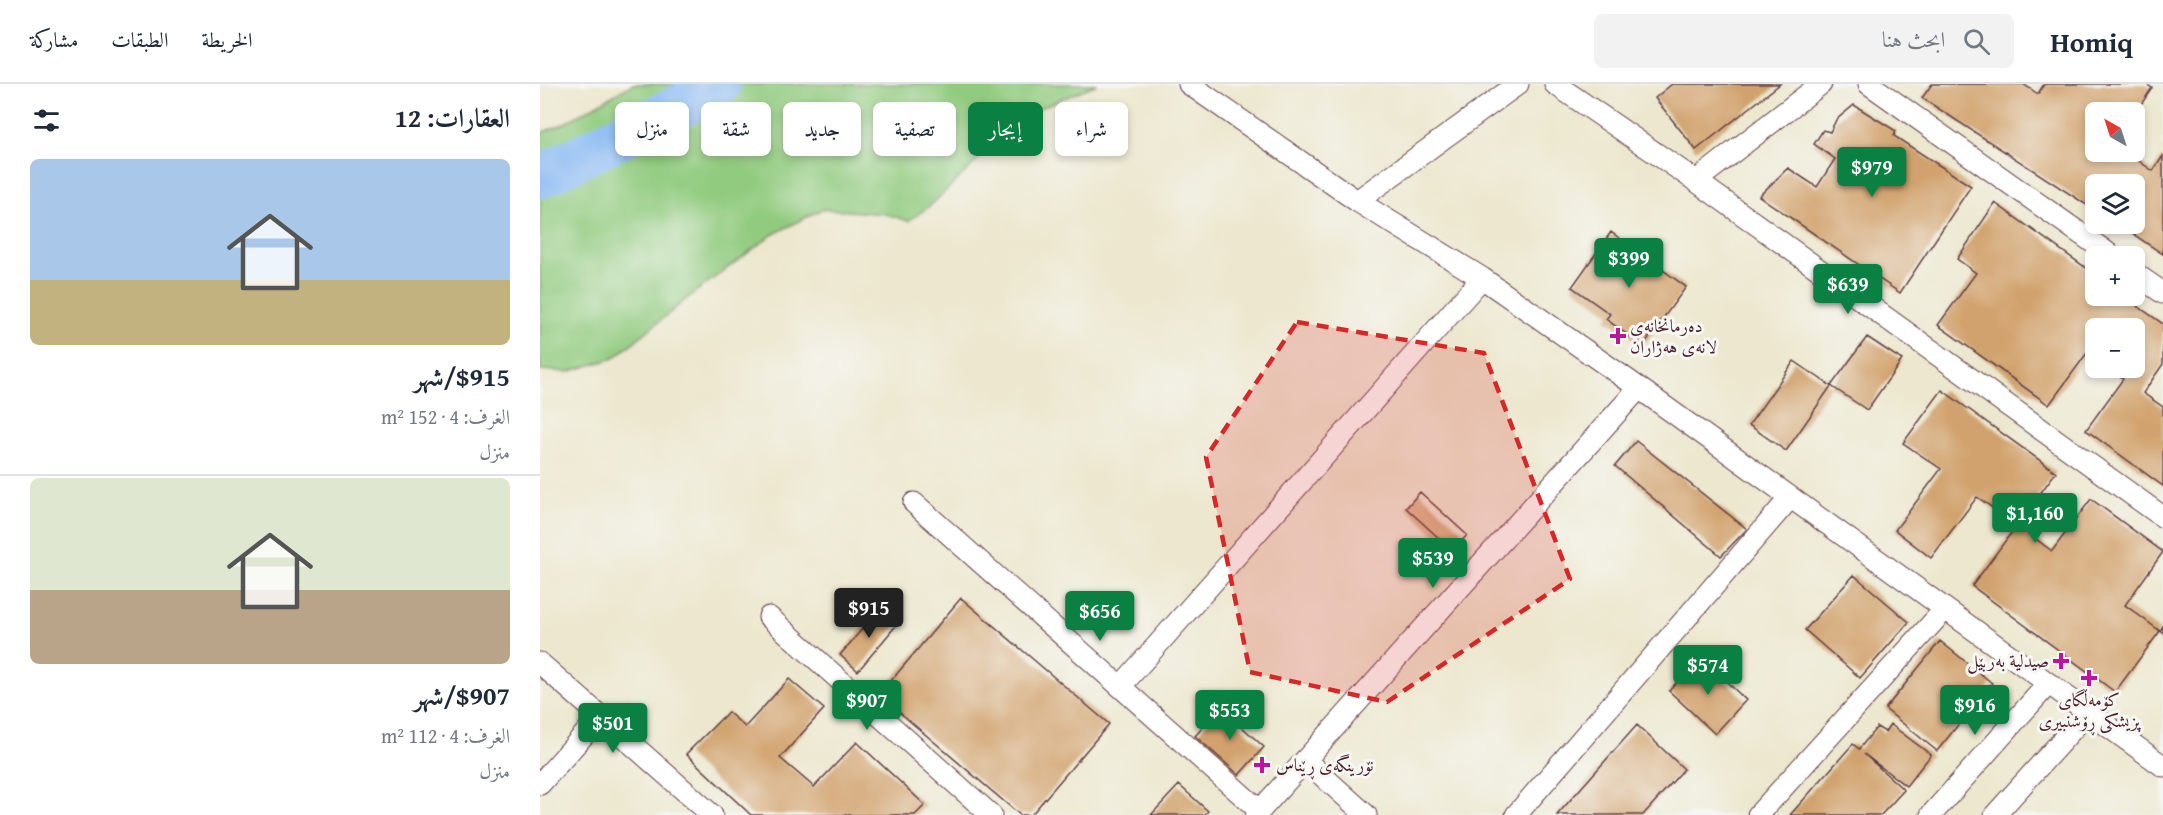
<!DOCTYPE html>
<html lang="ar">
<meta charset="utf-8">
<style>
:root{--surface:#fff;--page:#f2f2f3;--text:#1f2937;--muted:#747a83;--line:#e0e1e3;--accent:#0b8043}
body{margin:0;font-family:"Gentium Book Plus",Amiri,serif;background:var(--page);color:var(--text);direction:rtl;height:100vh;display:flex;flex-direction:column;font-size:22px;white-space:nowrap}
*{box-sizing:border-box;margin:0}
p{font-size:20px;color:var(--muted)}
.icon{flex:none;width:33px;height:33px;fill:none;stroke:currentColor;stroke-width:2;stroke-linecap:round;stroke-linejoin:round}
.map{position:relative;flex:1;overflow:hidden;direction:ltr}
.side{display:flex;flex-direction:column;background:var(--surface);width:540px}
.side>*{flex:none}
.guide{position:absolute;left:18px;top:18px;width:570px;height:54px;direction:rtl;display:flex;gap:12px}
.needle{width:39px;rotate:321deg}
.controls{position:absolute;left:1545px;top:18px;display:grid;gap:12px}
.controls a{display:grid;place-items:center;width:60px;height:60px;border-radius:9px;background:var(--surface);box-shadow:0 3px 9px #0003;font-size:30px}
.price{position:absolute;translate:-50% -51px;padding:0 14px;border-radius:6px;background:var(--accent);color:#fff;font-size:20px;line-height:39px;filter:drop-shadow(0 2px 3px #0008)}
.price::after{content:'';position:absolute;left:50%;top:36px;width:18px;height:14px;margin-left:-9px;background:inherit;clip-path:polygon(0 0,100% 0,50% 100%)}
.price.selected{background:#222;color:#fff}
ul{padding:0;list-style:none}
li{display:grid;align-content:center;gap:12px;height:318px;padding:0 30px}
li+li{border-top:2px solid var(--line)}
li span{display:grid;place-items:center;height:186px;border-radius:9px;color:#555}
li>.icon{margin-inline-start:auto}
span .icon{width:108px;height:108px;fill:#fffc;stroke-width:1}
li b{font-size:26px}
h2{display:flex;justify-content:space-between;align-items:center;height:72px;padding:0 30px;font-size:26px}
.chip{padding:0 21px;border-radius:9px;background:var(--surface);box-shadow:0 3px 9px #0003;font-size:21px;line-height:54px}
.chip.selected{background:var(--accent);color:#fff}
header{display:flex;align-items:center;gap:36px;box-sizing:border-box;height:84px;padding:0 30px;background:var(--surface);border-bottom:2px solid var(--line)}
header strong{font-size:28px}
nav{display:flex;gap:33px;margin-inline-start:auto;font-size:21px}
.search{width:420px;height:54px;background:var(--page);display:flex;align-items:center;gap:15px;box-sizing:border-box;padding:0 21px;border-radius:9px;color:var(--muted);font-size:22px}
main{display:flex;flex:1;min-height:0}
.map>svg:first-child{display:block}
</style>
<header>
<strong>Homiq</strong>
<div class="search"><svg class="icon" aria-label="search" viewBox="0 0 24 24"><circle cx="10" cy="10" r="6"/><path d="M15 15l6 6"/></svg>ابحث هنا</div>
<nav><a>الخريطة</a><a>الطبقات</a><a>مشاركة</a></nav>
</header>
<main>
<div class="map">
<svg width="1623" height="731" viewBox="0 0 1623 731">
<rect width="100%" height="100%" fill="#f6f6f2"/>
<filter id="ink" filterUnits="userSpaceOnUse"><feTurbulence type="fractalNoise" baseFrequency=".0167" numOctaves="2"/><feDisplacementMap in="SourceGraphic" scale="12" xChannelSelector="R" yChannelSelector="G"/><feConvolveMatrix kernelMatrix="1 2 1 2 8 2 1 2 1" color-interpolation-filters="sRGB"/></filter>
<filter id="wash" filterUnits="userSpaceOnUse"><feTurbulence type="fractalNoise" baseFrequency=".008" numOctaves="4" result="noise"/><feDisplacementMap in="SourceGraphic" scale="24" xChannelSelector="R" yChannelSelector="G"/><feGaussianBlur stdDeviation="1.35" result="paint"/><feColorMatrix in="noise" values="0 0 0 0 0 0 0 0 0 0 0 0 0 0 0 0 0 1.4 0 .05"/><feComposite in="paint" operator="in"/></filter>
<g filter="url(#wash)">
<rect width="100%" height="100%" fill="#ece7ce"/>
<!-- green -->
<path fill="#91cb7f" stroke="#6e7555" stroke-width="1.5" d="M93 0H557L486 30 390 122 368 137 346 130 282 125 232 151 154 209 74 274 28 288 0 286V49L23 40Z"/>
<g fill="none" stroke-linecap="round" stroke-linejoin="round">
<!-- river -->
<path stroke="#89b9f4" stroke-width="44" d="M0 93 152 16 179 0"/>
</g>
<g id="blocks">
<!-- building -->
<path fill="#d1a26d" d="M1132 0H1240L1156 66 1115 14Z
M1392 0H1483L1498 10 1504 0H1606L1612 4 1594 31V28H1556V68H1586L1613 87 1623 72V170L1578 140H1594V100H1556V127L1382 14Z
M1314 21 1356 47 1354 52 1431 102 1360 209 1219 112 1248 84 1277 103 1295 75 1274 60 1283 46 1290 48 1296 36Z
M1455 119 1556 191V212H1583L1623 240V280L1603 309 1623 323V402L1546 346 1583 295 1568 284H1594V244H1556V275L1547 269 1509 321 1398 241 1436 189 1417 175Z
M1071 148 1146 203 1103 262 1066 235 1070 230 1032 203Z
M1327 253 1362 276 1327 326 1291 302 1246 367 1209 341 1254 277 1291 302Z
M1402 306 1516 388 1477 441 1512 467 1551 415 1623 468 1585 521 1620 547 1623 542V549L1620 547 1575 608 1432 502 1477 441 1437 413 1391 474 1355 446 1401 385 1363 359Z
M1096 357 1207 445 1181 472 1075 382Z
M880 408 927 451 913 467 866 424Z
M1314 491 1369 538 1320 594 1265 546Z
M421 514 569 640 491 731H480L339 611Z
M341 523 359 538 318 587 300 571Z
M1400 557 1452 599 1397 667 1345 625Z
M1160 573 1206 616 1175 650 1129 607Z
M249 595 284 625 240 674 274 703 317 658 385 721 375 731H211L146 670 188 628 205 643Z
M681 624 724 663 699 691 655 652Z
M1350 640 1391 671 1366 702 1324 670 1364 706 1341 731H1250L1313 660 1319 665 1337 643 1345 648Z
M1097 641 1144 685 1103 731H1017Z
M639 701 668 727 664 731H611Z"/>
</g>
</g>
<g filter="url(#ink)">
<use href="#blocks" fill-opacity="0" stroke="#623d43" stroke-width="1.5"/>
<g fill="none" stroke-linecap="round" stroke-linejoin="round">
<defs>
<path id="street" d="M649 0 817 117 942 194 1099 304 1623 682
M1015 0 1156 97 1623 433
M1329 0 1572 172
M1156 97 1281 0
M817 117 978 0
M1594 189 1623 209
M374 419 720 727
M229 533 451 731
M0 579 172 731
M581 602 942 194
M765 676 826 731
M0 700 60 633
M716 731 1099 304
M976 731 1250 414
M1218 731 1405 525
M1391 731 1508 600
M1455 731 1548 628"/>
</defs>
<!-- street casing -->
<use href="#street" stroke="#623d43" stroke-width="23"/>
<!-- street -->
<use href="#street" stroke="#fff" stroke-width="21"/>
</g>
</g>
<!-- marked area -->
<path fill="#d62828" fill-opacity="0.2" stroke="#d62828" stroke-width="4.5" stroke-dasharray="12 8" stroke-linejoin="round" d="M757 238 944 269 1030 495 847 618 710 588 666 373Z"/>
<!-- markers -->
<g fill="#b5179e" stroke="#f6f6f2" stroke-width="2">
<path d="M1075 243h6v6h6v6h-6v6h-6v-6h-6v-6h6z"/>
<path d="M1518 568h6v6h6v6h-6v6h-6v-6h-6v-6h6z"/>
<path d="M1546 585h6v6h6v6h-6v6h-6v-6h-6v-6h6z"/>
<path d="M719 672h6v6h6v6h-6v6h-6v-6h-6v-6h6z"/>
</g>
<g text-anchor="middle" stroke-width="6" stroke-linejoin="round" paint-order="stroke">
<!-- poi labels -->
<g font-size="18" fill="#4a1f2b" stroke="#f6f6f2" text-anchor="start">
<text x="1090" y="248">دەرمانخانەی<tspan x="1090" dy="21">لانەی هەژاران</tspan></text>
<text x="1509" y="583" text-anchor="end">صيدلية بەربێل</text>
<text x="1549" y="622" text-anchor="middle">کۆمەڵگای<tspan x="1549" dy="21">پزیشکی ڕۆشنبیری</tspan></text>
<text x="736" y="687">نۆرینگەی ڕێناس</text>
</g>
</g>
</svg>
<div class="controls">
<a><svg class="needle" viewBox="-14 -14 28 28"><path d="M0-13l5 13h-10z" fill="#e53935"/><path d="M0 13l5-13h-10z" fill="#747a83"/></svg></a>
<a><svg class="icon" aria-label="layers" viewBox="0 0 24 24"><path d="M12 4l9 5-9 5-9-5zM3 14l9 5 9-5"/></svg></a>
<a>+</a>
<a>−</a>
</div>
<b class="price" style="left:1332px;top:114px">$979</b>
<b class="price" style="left:1089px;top:205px">$399</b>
<b class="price" style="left:1308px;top:231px">$639</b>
<b class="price" style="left:1495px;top:460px">$1,160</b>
<b class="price" style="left:893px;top:505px">$539</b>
<b class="price selected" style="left:329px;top:555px">$915</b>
<b class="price" style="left:560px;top:558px">$656</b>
<b class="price" style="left:1168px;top:612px">$574</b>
<b class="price" style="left:327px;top:647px">$907</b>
<b class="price" style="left:1435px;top:652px">$916</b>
<b class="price" style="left:690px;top:657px">$553</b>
<b class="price" style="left:73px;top:670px">$501</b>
<div class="guide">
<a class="chip">شراء</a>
<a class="chip selected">إيجار</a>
<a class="chip">تصفية</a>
<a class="chip">جديد</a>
<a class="chip">شقة</a>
<a class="chip">منزل</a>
</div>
</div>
<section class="side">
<h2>العقارات: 12<svg class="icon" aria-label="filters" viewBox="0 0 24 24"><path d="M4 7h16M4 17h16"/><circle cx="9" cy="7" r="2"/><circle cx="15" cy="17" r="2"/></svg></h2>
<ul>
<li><span style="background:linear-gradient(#a9c7e8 65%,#c2b280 0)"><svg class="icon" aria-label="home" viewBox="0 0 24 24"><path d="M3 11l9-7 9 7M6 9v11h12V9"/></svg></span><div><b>$915/شهر</b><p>الغرف: 4 · 152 m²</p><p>منزل</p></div></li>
<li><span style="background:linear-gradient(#dfe7d0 60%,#b9a48a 0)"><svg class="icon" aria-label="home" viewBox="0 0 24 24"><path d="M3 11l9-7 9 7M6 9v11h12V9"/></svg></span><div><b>$907/شهر</b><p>الغرف: 4 · 112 m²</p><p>منزل</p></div></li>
</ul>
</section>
</main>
